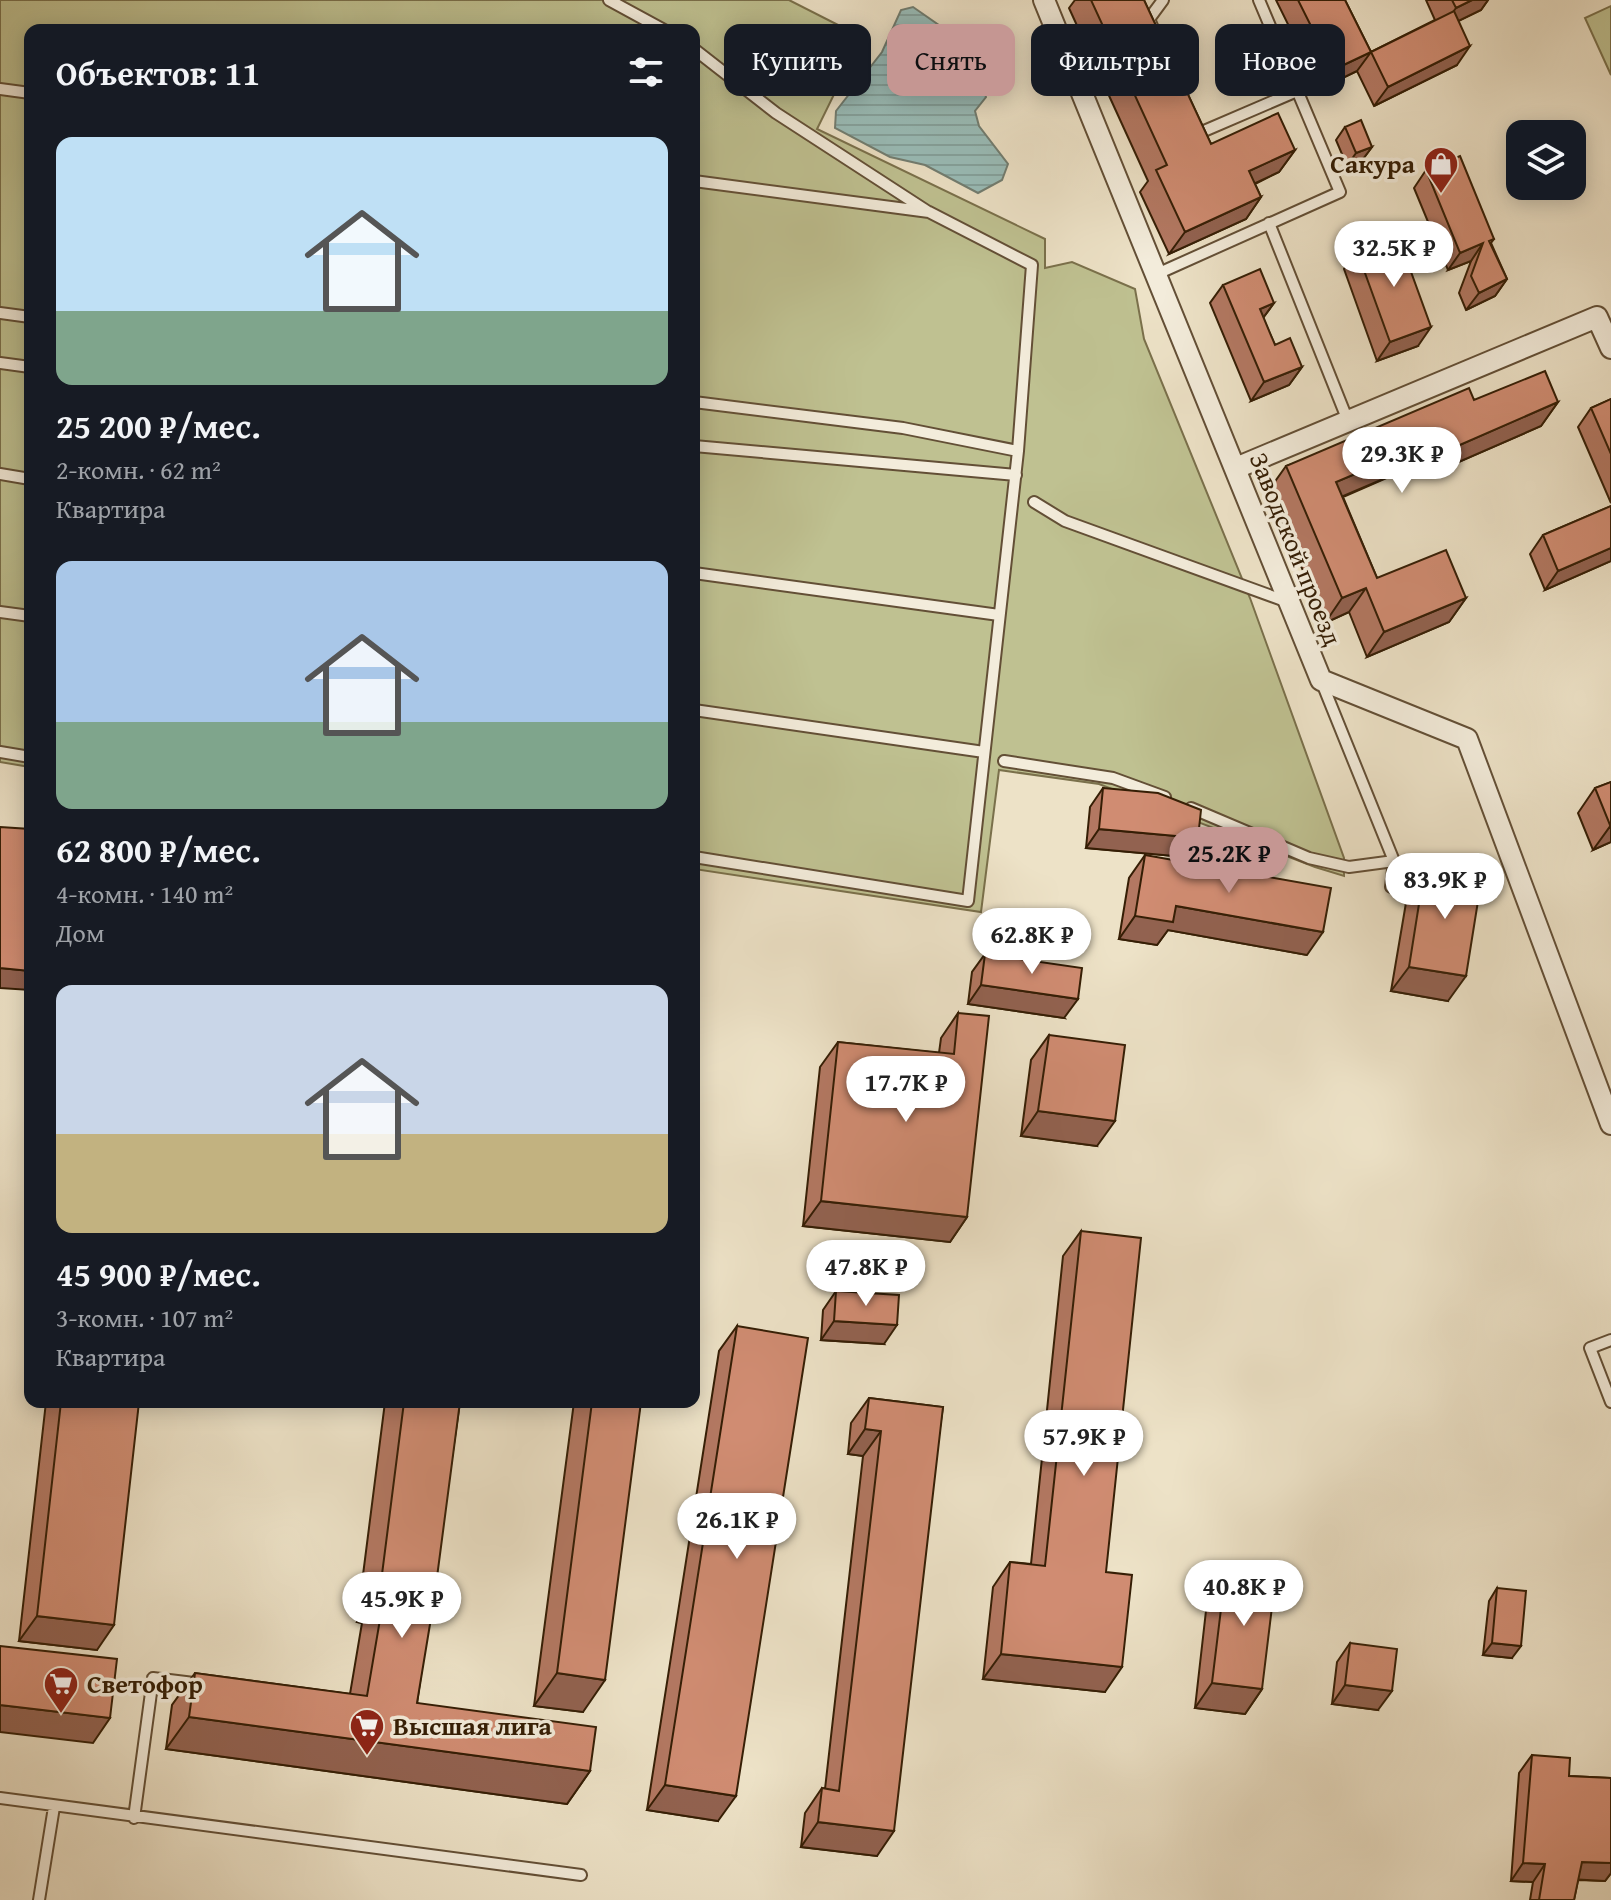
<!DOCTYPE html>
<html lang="ru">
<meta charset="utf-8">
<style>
:root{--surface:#171b24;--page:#242831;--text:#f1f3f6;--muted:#9ea1a6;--accent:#c59692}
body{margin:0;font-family:"Gentium Book Plus",serif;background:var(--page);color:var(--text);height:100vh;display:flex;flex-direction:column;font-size:30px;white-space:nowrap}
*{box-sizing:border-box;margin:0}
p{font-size:26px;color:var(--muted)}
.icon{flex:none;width:44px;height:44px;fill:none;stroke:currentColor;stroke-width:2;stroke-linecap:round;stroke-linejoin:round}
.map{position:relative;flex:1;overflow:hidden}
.details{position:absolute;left:24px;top:24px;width:676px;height:1384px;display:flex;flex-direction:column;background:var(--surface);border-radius:16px;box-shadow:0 4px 20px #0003}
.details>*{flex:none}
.hud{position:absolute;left:724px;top:24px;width:760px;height:72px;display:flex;gap:16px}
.fabs{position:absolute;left:1506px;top:120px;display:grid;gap:16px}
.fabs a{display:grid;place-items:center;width:80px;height:80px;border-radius:16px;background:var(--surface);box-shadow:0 4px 20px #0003;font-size:40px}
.price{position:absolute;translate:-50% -68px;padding:0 18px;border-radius:28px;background:#fff;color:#222;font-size:26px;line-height:52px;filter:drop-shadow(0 2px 4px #0008)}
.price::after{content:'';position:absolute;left:50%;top:48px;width:24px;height:18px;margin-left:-12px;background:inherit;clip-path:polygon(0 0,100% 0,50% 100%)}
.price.on{background:var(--accent);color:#111}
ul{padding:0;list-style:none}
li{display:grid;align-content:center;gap:16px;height:424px;padding:0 32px}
li span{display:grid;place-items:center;height:248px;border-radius:16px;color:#555}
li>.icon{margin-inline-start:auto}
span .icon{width:144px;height:144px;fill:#fffc;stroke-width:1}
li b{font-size:34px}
h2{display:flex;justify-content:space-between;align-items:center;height:96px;padding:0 32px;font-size:34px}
.chip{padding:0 28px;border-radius:16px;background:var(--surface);box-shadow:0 4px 20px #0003;font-size:28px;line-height:72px}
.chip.on{background:var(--accent);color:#111}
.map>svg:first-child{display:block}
</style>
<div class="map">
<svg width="1611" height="1900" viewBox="0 0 1611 1900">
<defs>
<pattern id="water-rules" width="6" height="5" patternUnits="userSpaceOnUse" patternTransform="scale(2)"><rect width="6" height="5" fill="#99bdb9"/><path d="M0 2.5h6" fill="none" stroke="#84a29e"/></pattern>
</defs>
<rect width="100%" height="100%" fill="#ede2c7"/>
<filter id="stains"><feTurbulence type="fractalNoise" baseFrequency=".0025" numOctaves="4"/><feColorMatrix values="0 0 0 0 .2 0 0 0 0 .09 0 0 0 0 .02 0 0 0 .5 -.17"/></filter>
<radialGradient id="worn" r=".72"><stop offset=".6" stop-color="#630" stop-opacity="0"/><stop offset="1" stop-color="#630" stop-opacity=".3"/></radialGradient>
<!-- garden -->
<path fill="#bfc191" stroke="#7a704b" stroke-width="2" d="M0 0H789L846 29 829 61 847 68 817 129 1045 239V268L1072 262 1135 289 1144 339 1250 598 1344 858V876L1315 867 1099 784 999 770 981 912 694 869V30H30V767L0 762Z
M1611 6V75L1585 18Z"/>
<!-- water -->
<path fill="url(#water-rules)" stroke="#717d71" stroke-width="2" d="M913 7 966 44 986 97 975 111 979 126 1008 164 1002 180 978 193 925 165 890 157 835 128 836 111 882 52 901 10Z"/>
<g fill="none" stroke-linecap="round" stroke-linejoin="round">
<defs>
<path id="lane" d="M609 0 664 30
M1152 26 1149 19 1163 0
M694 49 776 113 927 211
M0 89 30 93
M1195 130 1197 134 1297 91
M694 181 929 212 1032 265 1018 451 968 901 694 857
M1269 223 1348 421
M1157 274 1340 192 1259 0
M0 313 30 317
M0 363 30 367
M694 402 903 428 1018 451
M694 446 1016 475
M0 474 30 479
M1034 502 1065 521 1288 602
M694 573 999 615
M0 612 30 616
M1322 683 1394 861 1391 887
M694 710 984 752
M0 752 30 757
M1004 761 1113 778 1165 797
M1191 808 1309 858 1349 867 1394 861
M1611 1340 1590 1348 1611 1402
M0 1798 581 1875
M134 1818 153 1678 202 1684
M39 1900 54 1807"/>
<path id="street" d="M1044 0 1321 680 1467 739 1611 1124
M1236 468 1597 317 1611 348"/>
</defs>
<!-- lane casing -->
<use href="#lane" stroke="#634f36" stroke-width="14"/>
<!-- street casing -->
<use href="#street" stroke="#634f36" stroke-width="24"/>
<!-- lane -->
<use href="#lane" stroke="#f3ecdb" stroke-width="10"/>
<!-- street -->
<use href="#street" stroke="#f3ecdb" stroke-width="20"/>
</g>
<!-- wall -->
<path fill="#b37862" stroke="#351e05" stroke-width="2" d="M1075 0H1144L1211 144 1295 150 1279 172 1255 184 1261 197 1246 219 1169 254 1140 192 1148 181 1069 8Z
M1276 0H1345L1371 52 1435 20 1426 0H1488L1481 10 1458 21 1457 65 1374 106 1357 71 1320 89Z
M1345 127 1372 147 1363 159 1347 166 1336 140Z
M1426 170 1494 239 1491 243 1507 279 1495 296 1466 310 1459 293 1471 261 1448 270 1414 188Z
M1357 251 1418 346 1377 361 1344 269Z
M1223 285 1274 303 1263 318 1275 345 1302 367 1289 385 1251 401 1210 303Z
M1611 399V503L1578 427 1591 408Z
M1474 400 1558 402 1541 426 1429 475 1423 462 1343 497 1377 578 1466 598 1449 622 1367 657 1349 612 1325 623 1269 490 1286 466Z
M1611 506V561L1545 590 1530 554 1543 535Z
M1611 782V842L1593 850 1578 813 1595 788Z
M1103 788 1198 838 1185 857 1086 848 1090 807Z
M1145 855 1307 955 1168 930 1157 945 1119 939 1129 878Z
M1425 866 1448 1001 1391 991 1408 891Z
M985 954 1064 1018 968 1004 972 972Z
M958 1013 967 1217 950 1242 803 1226 820 1067 838 1042 939 1053 941 1038Z
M1049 1035 1097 1146 1021 1136 1031 1060Z
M1081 1231 1106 1572 1105 1692 983 1679 993 1587 1010 1562 1031 1564 1063 1256Z
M836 1291 884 1344 821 1340 823 1310Z
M737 1326 718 1821 647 1810 719 1351Z
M869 1398 943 1407 877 1856 801 1847 805 1813 822 1788 825 1789 863 1456 848 1454 851 1423Z
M46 1402H139L97 1650 19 1641Z
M385 1402H460L417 1703 590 1771 567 1804 166 1749 172 1705 195 1673 350 1694 362 1623 357 1622Z
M574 1402H641L583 1712 534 1706Z
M1226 1568 1262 1689 1245 1714 1195 1708 1208 1593Z
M1497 1588 1512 1658 1483 1655 1489 1601Z
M1350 1643 1378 1710 1332 1704 1337 1662Z
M1532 1755 1569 1776 1611 1778V1873L1605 1881 1578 1880 1574 1900H1530L1533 1882 1511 1881 1519 1773Z"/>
<!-- shaded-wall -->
<path fill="#926250" stroke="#351e05" stroke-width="2" d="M1472 0H1488L1481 10 1440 30 1456 8Z
M1470 46 1457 65 1374 106 1388 87Z
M1371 52 1357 71 1320 89 1333 70Z
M1372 147 1363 159 1347 166 1356 153Z
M1295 150 1279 172 1234 193 1249 171Z
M1261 197 1246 219 1169 254 1185 232Z
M1483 243 1471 261 1448 270 1460 253Z
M1507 279 1495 296 1466 310 1479 293Z
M1274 303 1260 322V309Z
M1431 327 1418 346 1377 361 1390 342Z
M1302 367 1289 385 1251 401 1264 382Z
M1558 402 1541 426 1429 475 1446 451Z
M1440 438 1423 462 1320 506 1336 482Z
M1611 548V561L1545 590 1558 571Z
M1366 588 1349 612 1325 623 1342 598Z
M1466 598 1449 622 1367 657 1384 632Z
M1611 825V842L1593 850Z
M1099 829 1198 838 1185 857 1086 848Z
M1176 906 1323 932 1307 955 1168 930 1157 945 1119 939 1135 916Z
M1409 967 1466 976 1448 1001 1391 991Z
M0 968 30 971V990L0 988Z
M981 985 1078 999 1064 1018 968 1004Z
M1038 1111 1115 1121 1097 1146 1021 1136Z
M821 1201 967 1217 950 1242 803 1226Z
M834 1321 897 1325 884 1344 821 1340Z
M865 1429 881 1431 863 1456 848 1454Z
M380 1590H385L362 1623 357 1622Z
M37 1616 114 1625 97 1650 19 1641Z
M1492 1643 1521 1646 1512 1658 1483 1655Z
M1001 1654 1122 1667 1105 1692 983 1679Z
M557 1673 605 1680 583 1712 534 1706Z
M1212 1683 1262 1689 1245 1714 1195 1708Z
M1345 1685 1392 1691 1378 1710 1332 1704Z
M0 1705 110 1718 93 1743 0 1732Z
M189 1717 590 1771 567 1804 166 1749Z
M665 1785 736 1796 718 1821 647 1810Z
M818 1822 894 1831 877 1856 801 1847Z
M1582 1862 1611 1863V1873L1605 1881 1569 1879Z
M1523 1863 1545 1864 1533 1882 1511 1881Z"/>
<!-- building -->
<path fill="#d08c72" stroke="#351e05" stroke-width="2" d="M1091 0H1144L1211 144 1278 113 1295 150 1249 171 1261 197 1185 232 1156 170 1167 165Z
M1298 0H1345L1371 52 1333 70Z
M1452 0H1472L1456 8Z
M1454 11 1470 46 1388 87 1371 52Z
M1361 120 1372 147 1356 153 1345 127Z
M1460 156 1494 239 1489 241 1507 279 1479 293 1471 276 1483 243 1460 253 1426 170Z
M1398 236 1431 327 1390 342 1357 251Z
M1260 269 1274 303 1260 309 1275 345 1290 338 1302 367 1264 382 1223 285Z
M1545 371 1558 402 1446 451 1440 438 1336 482 1377 578 1446 550 1466 598 1384 632 1366 588 1342 598 1286 466 1469 388 1474 400Z
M1611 399V454L1591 408Z
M1611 506V548L1558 571 1543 535Z
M1611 782V825H1610L1595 788Z
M1103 788 1158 793 1201 810 1198 838 1099 829Z
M0 827 30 829V971L0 968Z
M1145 855 1331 888 1323 932 1176 906 1173 922 1135 916Z
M1425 866 1482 876 1466 976 1409 967Z
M985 954 1082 968 1078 999 981 985Z
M958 1013 989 1016 967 1217 821 1201 838 1042 954 1054Z
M1049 1035 1125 1045 1115 1121 1038 1111Z
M1081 1231 1141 1238 1106 1572 1132 1575 1122 1667 1001 1654 1010 1562 1045 1566Z
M836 1291 899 1295 897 1325 834 1321Z
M737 1326 808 1338 736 1796 665 1785Z
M869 1398 943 1407 894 1831 818 1822 822 1788 839 1791 881 1431 865 1429Z
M61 1402H139L114 1625 37 1616Z
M404 1402H460L434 1600 417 1703 596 1727 590 1771 189 1717 195 1673 367 1696 385 1590H380Z
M592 1402H641L605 1680 557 1673Z
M1226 1568 1276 1574 1262 1689 1212 1683Z
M1497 1588 1526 1591 1521 1646 1492 1643Z
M1350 1643 1397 1649 1392 1691 1345 1685Z
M0 1646 117 1659 110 1718 0 1705Z
M1532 1755 1570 1758 1569 1776 1611 1778V1863L1582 1862 1574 1900H1539L1545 1864 1523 1863Z"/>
<!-- icons -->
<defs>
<symbol id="shop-pin" viewBox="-11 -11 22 30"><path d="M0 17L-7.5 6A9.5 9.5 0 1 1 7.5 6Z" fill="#8f2418" stroke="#f3ecdb"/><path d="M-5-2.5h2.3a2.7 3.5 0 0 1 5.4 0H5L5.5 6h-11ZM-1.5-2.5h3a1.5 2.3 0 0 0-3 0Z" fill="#fff"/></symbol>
<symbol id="supermarket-pin" viewBox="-11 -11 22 30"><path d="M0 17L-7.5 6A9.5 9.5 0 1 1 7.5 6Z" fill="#8f2418" stroke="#f3ecdb"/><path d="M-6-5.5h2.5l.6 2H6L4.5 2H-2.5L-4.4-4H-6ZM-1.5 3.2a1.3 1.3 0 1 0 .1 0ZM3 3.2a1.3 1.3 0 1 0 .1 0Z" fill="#fff"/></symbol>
</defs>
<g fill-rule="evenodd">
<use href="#shop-pin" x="1421" y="144" width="40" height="54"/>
<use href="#supermarket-pin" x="41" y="1664" width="40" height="54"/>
<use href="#supermarket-pin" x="347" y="1706" width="40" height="54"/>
</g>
<g text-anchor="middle" stroke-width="7" stroke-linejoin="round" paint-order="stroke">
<!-- poi labels -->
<g font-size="26" font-weight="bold" fill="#351e05" stroke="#f3ecdb" text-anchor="start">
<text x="1415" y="173" text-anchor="end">Сакура</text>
<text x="87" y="1693">Светофор</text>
<text x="393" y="1735">Высшая лига</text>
</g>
<!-- street labels -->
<g font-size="26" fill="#351e05" stroke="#f3ecdb">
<text transform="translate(1296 549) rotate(68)" y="9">Заводской проезд</text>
</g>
</g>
<rect width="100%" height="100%" filter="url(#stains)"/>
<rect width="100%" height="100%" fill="url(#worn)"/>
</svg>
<div class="fabs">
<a><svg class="icon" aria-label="layers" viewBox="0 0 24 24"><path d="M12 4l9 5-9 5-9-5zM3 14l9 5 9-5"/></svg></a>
</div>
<b class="price" style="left:1394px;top:289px">32.5K ₽</b>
<b class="price" style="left:1402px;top:495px">29.3K ₽</b>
<b class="price on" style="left:1229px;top:895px">25.2K ₽</b>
<b class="price" style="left:1445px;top:921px">83.9K ₽</b>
<b class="price" style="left:1032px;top:976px">62.8K ₽</b>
<b class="price" style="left:906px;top:1124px">17.7K ₽</b>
<b class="price" style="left:866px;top:1308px">47.8K ₽</b>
<b class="price" style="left:1084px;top:1478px">57.9K ₽</b>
<b class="price" style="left:737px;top:1561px">26.1K ₽</b>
<b class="price" style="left:1244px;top:1628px">40.8K ₽</b>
<b class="price" style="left:402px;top:1640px">45.9K ₽</b>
<div class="hud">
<a class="chip">Купить</a>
<a class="chip on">Снять</a>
<a class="chip">Фильтры</a>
<a class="chip">Новое</a>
</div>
<section class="details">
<h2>Объектов: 11<svg class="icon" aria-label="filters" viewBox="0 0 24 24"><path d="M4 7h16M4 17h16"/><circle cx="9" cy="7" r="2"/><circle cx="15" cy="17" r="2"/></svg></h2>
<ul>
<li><span style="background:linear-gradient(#bfe0f5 70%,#7fa58c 0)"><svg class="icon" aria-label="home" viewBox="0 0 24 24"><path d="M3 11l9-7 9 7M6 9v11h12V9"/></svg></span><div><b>25 200 ₽/мес.</b><p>2-комн. · 62 m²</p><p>Квартира</p></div></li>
<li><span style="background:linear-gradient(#a9c7e8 65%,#7fa58c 0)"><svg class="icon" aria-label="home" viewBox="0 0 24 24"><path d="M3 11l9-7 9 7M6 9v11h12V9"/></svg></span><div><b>62 800 ₽/мес.</b><p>4-комн. · 140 m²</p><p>Дом</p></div></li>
<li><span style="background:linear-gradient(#c9d6e8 60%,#c2b280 0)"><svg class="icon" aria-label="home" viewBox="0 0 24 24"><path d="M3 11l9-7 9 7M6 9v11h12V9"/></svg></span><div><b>45 900 ₽/мес.</b><p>3-комн. · 107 m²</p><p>Квартира</p></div></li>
</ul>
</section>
</div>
